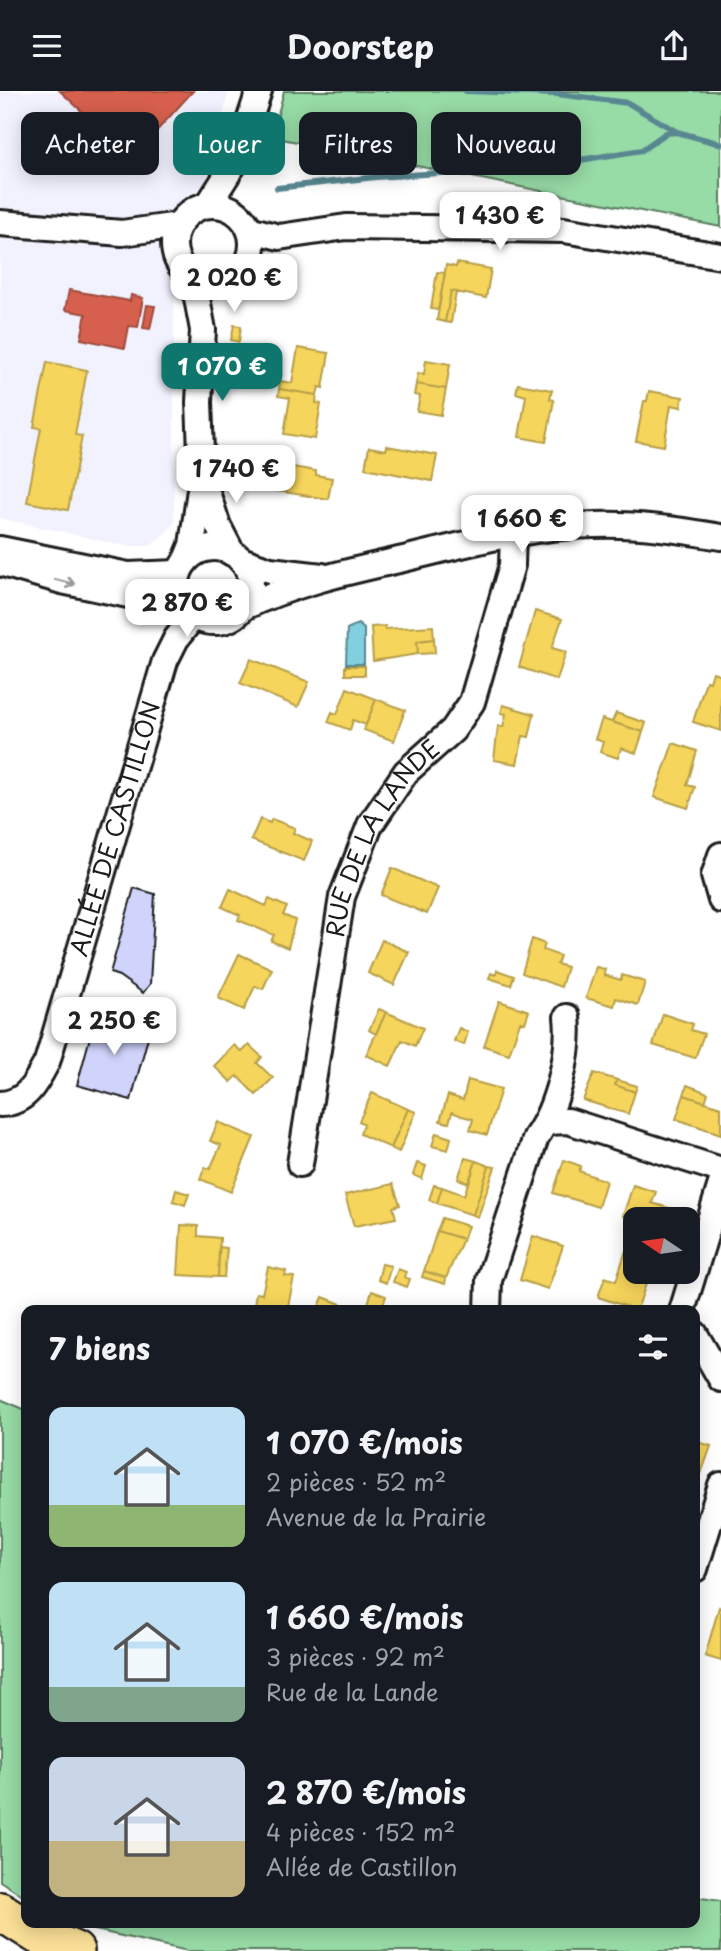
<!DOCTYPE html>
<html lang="fr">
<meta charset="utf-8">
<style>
:root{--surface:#171b24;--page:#242831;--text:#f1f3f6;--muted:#9ea1a6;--accent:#0f766e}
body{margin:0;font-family:"Playpen Sans",sans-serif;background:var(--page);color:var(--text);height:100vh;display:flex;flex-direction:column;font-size:26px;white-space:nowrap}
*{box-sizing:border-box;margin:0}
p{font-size:23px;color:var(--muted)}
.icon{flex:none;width:38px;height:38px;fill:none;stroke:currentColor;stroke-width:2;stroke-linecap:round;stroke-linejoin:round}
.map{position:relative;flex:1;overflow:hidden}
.side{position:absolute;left:21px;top:1214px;width:679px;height:623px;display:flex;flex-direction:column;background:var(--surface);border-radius:14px;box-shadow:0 4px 18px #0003}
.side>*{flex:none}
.banner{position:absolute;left:21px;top:21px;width:679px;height:63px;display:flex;gap:14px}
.needle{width:46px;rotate:283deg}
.controls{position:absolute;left:623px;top:1116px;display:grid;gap:14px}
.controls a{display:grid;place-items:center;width:77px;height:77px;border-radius:14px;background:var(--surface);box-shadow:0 4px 18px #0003;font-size:35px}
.price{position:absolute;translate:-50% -60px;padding:0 16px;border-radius:14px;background:#fff;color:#222;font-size:23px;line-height:46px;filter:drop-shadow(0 2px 4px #0008)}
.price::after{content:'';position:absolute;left:50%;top:42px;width:21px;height:16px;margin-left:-10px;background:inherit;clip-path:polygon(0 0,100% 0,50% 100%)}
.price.on{background:var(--accent);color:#fff}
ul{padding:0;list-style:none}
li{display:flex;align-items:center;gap:21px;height:175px;padding:0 28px}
li span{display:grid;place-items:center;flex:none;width:196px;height:140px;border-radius:14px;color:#555}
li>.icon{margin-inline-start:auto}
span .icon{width:84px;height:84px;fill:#fffc;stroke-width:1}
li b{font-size:30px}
h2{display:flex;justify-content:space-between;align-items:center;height:84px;padding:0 28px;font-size:30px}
.tag{padding:0 24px;border-radius:14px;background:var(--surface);box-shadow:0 4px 18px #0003;font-size:24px;line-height:63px}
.tag.on{background:var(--accent);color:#fff}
header{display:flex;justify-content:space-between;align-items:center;height:91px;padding:0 28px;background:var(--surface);font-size:32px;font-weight:700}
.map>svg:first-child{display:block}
</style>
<header><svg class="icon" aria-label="menu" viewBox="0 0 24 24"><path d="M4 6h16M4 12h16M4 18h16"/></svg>Doorstep<svg class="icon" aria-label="share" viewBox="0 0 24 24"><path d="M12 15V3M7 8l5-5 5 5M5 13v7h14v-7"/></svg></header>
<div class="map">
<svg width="721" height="1860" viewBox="0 0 721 1860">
<rect width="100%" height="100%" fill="#fff"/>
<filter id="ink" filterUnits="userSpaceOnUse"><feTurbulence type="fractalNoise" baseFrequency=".0143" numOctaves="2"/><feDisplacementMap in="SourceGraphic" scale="14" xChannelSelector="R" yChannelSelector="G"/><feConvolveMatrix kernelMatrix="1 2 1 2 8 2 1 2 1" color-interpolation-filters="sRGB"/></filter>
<g filter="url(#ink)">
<!-- built -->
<path fill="#f1f2fe" d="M0 0H229L174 213V433L151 455H125L0 427Z"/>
<!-- green -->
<path fill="#97dba6" stroke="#5a7c61" stroke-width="2" d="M284 0H721V136L272 46Z
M0 1308 26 1319V1807L0 1790Z
M695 1806 721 1810V1860H188L64 1832H695Z"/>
<!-- water -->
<path fill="#81cfdf" stroke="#598791" stroke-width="2" d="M358 533 364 538V573H346L347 538Z"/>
<!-- homes -->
<path fill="#f6d55c" stroke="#b59e49" stroke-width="2" d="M457 172 491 178 486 207 451 200 445 231 437 229 446 174 456 176Z
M437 181 445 182 438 219 431 218Z
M451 200 456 201 451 232 445 231Z
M234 234 241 235 239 251 231 249Z
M298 257 329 262 323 297 319 296 317 304 279 298 280 290 292 292Z
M426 269 450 273 446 298 416 293 418 282 424 283Z
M47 271 87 279 75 344 82 345 68 419 27 411 41 337 34 336Z
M416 293 446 298 441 324 417 320 420 305 414 304Z
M518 293 552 299 550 308 554 309 546 351 519 346 526 305 516 302Z
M279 298 317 304 316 312 321 313 315 348 284 343 290 307 278 305Z
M649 300 683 306 681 316 671 314 664 355 636 350 644 310H647Z
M387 355 437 364 432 390 365 377 369 356 386 359Z
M276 373 316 380V384L332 387 328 408 271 399Z
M535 520 562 528 552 557 566 561 557 589 519 576Z
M385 535V538L433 535 434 548 417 550 418 563 373 570 371 536Z
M434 548 435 562 418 563 417 550Z
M251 568 309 591 298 616 240 592Z
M345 575H365V584H345Z
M713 581 721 584V640L693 631 706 590 710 591Z
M347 597 376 608 366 634 353 629 350 639 328 631 332 621 337 623Z
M376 608 405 619 394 650 364 639Z
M503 614 534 623 529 646 523 645 517 673 494 669 498 635 503 636 506 623 501 622Z
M616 622 646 632 643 641 612 631Z
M602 628 643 641 636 662 621 657 618 667 600 661 603 651 595 648Z
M673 652 697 660 687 694 695 696 688 717 654 706Z
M260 728 270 732 272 728 295 737 293 742 312 750 304 770 251 749Z
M392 777 438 797 427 823 381 804Z
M230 798 266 815 269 808 287 816 283 824 295 829 288 857 271 850 274 844 238 829 240 824 222 816Z
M532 848 545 853 543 859 560 865 557 873 567 876 561 896 522 882Z
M382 849 409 861 394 894 368 882Z
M239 863 272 878 263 898 255 895 244 919 218 907Z
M596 876 605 878 604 884 621 889 622 884 645 891 638 914 616 907 614 915 586 907Z
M497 879 514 885 511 894 489 887 491 882 496 884Z
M499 910 529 920 525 932 520 931 509 963 484 955Z
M379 918 386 921 376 943 369 939Z
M386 921 423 937 415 955 402 949 390 975 366 964Z
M663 923 693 933 691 939 704 943 695 967 653 954Z
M459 937 468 941 464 954 454 950Z
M234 954 242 961 249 954 262 966 257 972 273 987 256 1004 237 985 231 991 214 975Z
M594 982 617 989 615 994 635 1001 628 1023 583 1009Z
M468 989 501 998 487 1044 470 1039 473 1028 462 1025 452 1021 449 1032 440 1030 448 1004 463 1009Z
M617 989 637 995 635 1001 615 994Z
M687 994 708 1002 705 1011 684 1004Z
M372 1002 408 1018 391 1057 360 1043 364 1033 359 1030Z
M684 1004 721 1016V1043L676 1028Z
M408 1018 416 1021 399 1061 391 1057Z
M218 1031 254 1046 231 1101 200 1088 205 1076 210 1078 221 1054 210 1050Z
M436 1042 451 1047 448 1059 432 1055Z
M465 1067 476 1070 469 1092 458 1088Z
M564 1069 581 1075 579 1080 606 1090 598 1116 553 1102Z
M476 1070 489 1075 473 1124 437 1112 442 1096 464 1104Z
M417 1072 426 1075 422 1088 413 1084Z
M489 1075 495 1076 478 1126 473 1124Z
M393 1093 400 1114 393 1116 396 1127 354 1135 345 1104Z
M434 1094 442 1096 437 1112 429 1109Z
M633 1094 656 1101 652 1112 679 1120 677 1129 635 1130 623 1125Z
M176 1099 189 1103 185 1114 173 1110Z
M442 1127 468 1135 463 1148 437 1140Z
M181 1134 198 1135V1145L220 1147 218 1186 178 1184Z
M437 1140 463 1148 446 1187 424 1180Z
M533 1145 563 1155 548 1198 520 1189Z
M219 1156 227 1157 224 1186H218Z
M626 1159 635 1163V1181H650L637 1219 598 1206 605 1186 616 1190Z
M382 1173 391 1175 386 1192 378 1189Z
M268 1176 286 1180 285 1185 294 1186 287 1220H253L256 1202 262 1203Z
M398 1178 406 1181 404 1186 410 1188 407 1196 393 1191Z
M424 1180 446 1187 445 1193 422 1186Z
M372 1200 386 1205 381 1220 367 1216Z
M323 1206 359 1220H317Z
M695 1350 711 1355 701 1383 695 1381Z
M719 1516 721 1517V1570L705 1565Z"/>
<!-- shops -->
<path fill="#d6604d" stroke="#9e4c3e" stroke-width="2" d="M60 0H193L132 67Z
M69 199 130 210 131 204 143 207 138 236 129 235 125 257 81 248 86 223 65 219Z
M147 214 155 215 150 238 143 237Z"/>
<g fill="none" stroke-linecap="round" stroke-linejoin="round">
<!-- stream -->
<path stroke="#598791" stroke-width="6" d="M466 0 557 3 628 12 677 41 721 53
M277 97 376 86 537 76 642 59 666 42 677 41"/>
</g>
<!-- building -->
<path fill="#d0d4fc" stroke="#1c1c1c" stroke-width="2" d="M134 797 155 803 150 893 143 902 119 885 110 882Z
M96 924 150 939 131 1009 77 994Z"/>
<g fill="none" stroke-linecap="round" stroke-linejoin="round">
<defs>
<g id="minor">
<path d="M208 114 236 70 259 0"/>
<circle cx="213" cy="153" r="39"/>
<path d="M0 132 122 142 179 134"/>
<path d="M249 138 279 146 346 136 564 139 721 165"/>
<path d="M202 386 218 435 232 462"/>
<circle cx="214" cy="494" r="37"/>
<path d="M0 458 128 484 178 482"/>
<path d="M241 469 270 479 322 485"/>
<path d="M185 471 192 454 202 385 199 311 203 239 193 186"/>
<path d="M0 472 62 490 166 512 187 520"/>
<path d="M242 517C292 493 346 481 399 469 463 454 528 435 594 434 636 432 679 439 721 446"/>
<path d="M721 764 714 785 721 809"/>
<path id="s1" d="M0 1013C26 1012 36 992 47 971L165 570 176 548 193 526"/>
<path d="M547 1031 568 1030 721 1079"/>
<path id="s2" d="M300 1073 342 806 370 734 406 681 453 639 472 611 512 474 513 442"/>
<path d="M488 1220 489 1189 536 1046C557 1017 571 961 567 926"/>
<path d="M682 1220 721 1093"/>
<path d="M695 1243 721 1288"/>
<path d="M695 1478 721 1394"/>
</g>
<path id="highway" d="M0 1820 38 1844 75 1860"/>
</defs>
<!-- minor casing -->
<use href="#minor" stroke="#1c1c1c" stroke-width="30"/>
<!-- highway casing -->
<use href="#highway" stroke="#1c1c1c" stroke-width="42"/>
<!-- minor -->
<use href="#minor" stroke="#fff" stroke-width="24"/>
<!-- highway -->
<use href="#highway" stroke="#fadf96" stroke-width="37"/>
</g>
<!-- one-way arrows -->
<defs><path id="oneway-shaft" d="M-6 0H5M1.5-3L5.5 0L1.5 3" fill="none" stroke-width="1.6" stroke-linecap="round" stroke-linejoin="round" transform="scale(1.75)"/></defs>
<use stroke="#999" href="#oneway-shaft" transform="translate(65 491) rotate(14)"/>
</g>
<g text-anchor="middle" stroke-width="7" stroke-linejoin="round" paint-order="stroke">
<!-- street labels -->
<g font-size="24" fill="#1c1c1c" stroke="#fff">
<text dy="8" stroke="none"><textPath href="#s1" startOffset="310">ALLÉE DE CASTILLON</textPath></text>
<text dy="8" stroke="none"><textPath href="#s2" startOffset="341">RUE DE LA LANDE</textPath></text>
</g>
</g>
</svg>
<div class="controls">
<a><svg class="needle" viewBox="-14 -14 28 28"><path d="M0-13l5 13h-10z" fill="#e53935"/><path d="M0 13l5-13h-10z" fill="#9ea1a6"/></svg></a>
</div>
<b class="price" style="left:500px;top:161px">1 430 €</b>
<b class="price" style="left:234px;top:223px">2 020 €</b>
<b class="price on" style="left:222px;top:312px">1 070 €</b>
<b class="price" style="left:236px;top:414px">1 740 €</b>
<b class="price" style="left:522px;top:464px">1 660 €</b>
<b class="price" style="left:187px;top:548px">2 870 €</b>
<b class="price" style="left:114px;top:966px">2 250 €</b>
<div class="banner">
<a class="tag">Acheter</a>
<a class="tag on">Louer</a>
<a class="tag">Filtres</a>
<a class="tag">Nouveau</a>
</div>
<section class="side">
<h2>7 biens<svg class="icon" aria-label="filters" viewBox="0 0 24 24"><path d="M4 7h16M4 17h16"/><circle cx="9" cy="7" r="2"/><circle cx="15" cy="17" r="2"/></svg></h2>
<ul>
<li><span style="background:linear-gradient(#bfe0f5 70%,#8fb573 0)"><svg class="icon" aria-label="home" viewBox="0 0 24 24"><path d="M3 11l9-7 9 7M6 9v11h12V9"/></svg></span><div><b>1 070 €/mois</b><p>2 pièces · 52 m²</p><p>Avenue de la Prairie</p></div></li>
<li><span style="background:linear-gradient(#bfe0f5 75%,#7fa58c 0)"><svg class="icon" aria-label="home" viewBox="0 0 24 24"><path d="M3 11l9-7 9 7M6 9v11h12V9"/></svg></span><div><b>1 660 €/mois</b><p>3 pièces · 92 m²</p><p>Rue de la Lande</p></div></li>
<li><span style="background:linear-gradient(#c9d6e8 60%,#c2b280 0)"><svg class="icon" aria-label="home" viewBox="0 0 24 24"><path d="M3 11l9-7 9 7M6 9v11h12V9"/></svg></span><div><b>2 870 €/mois</b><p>4 pièces · 152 m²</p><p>Allée de Castillon</p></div></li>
</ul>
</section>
</div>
